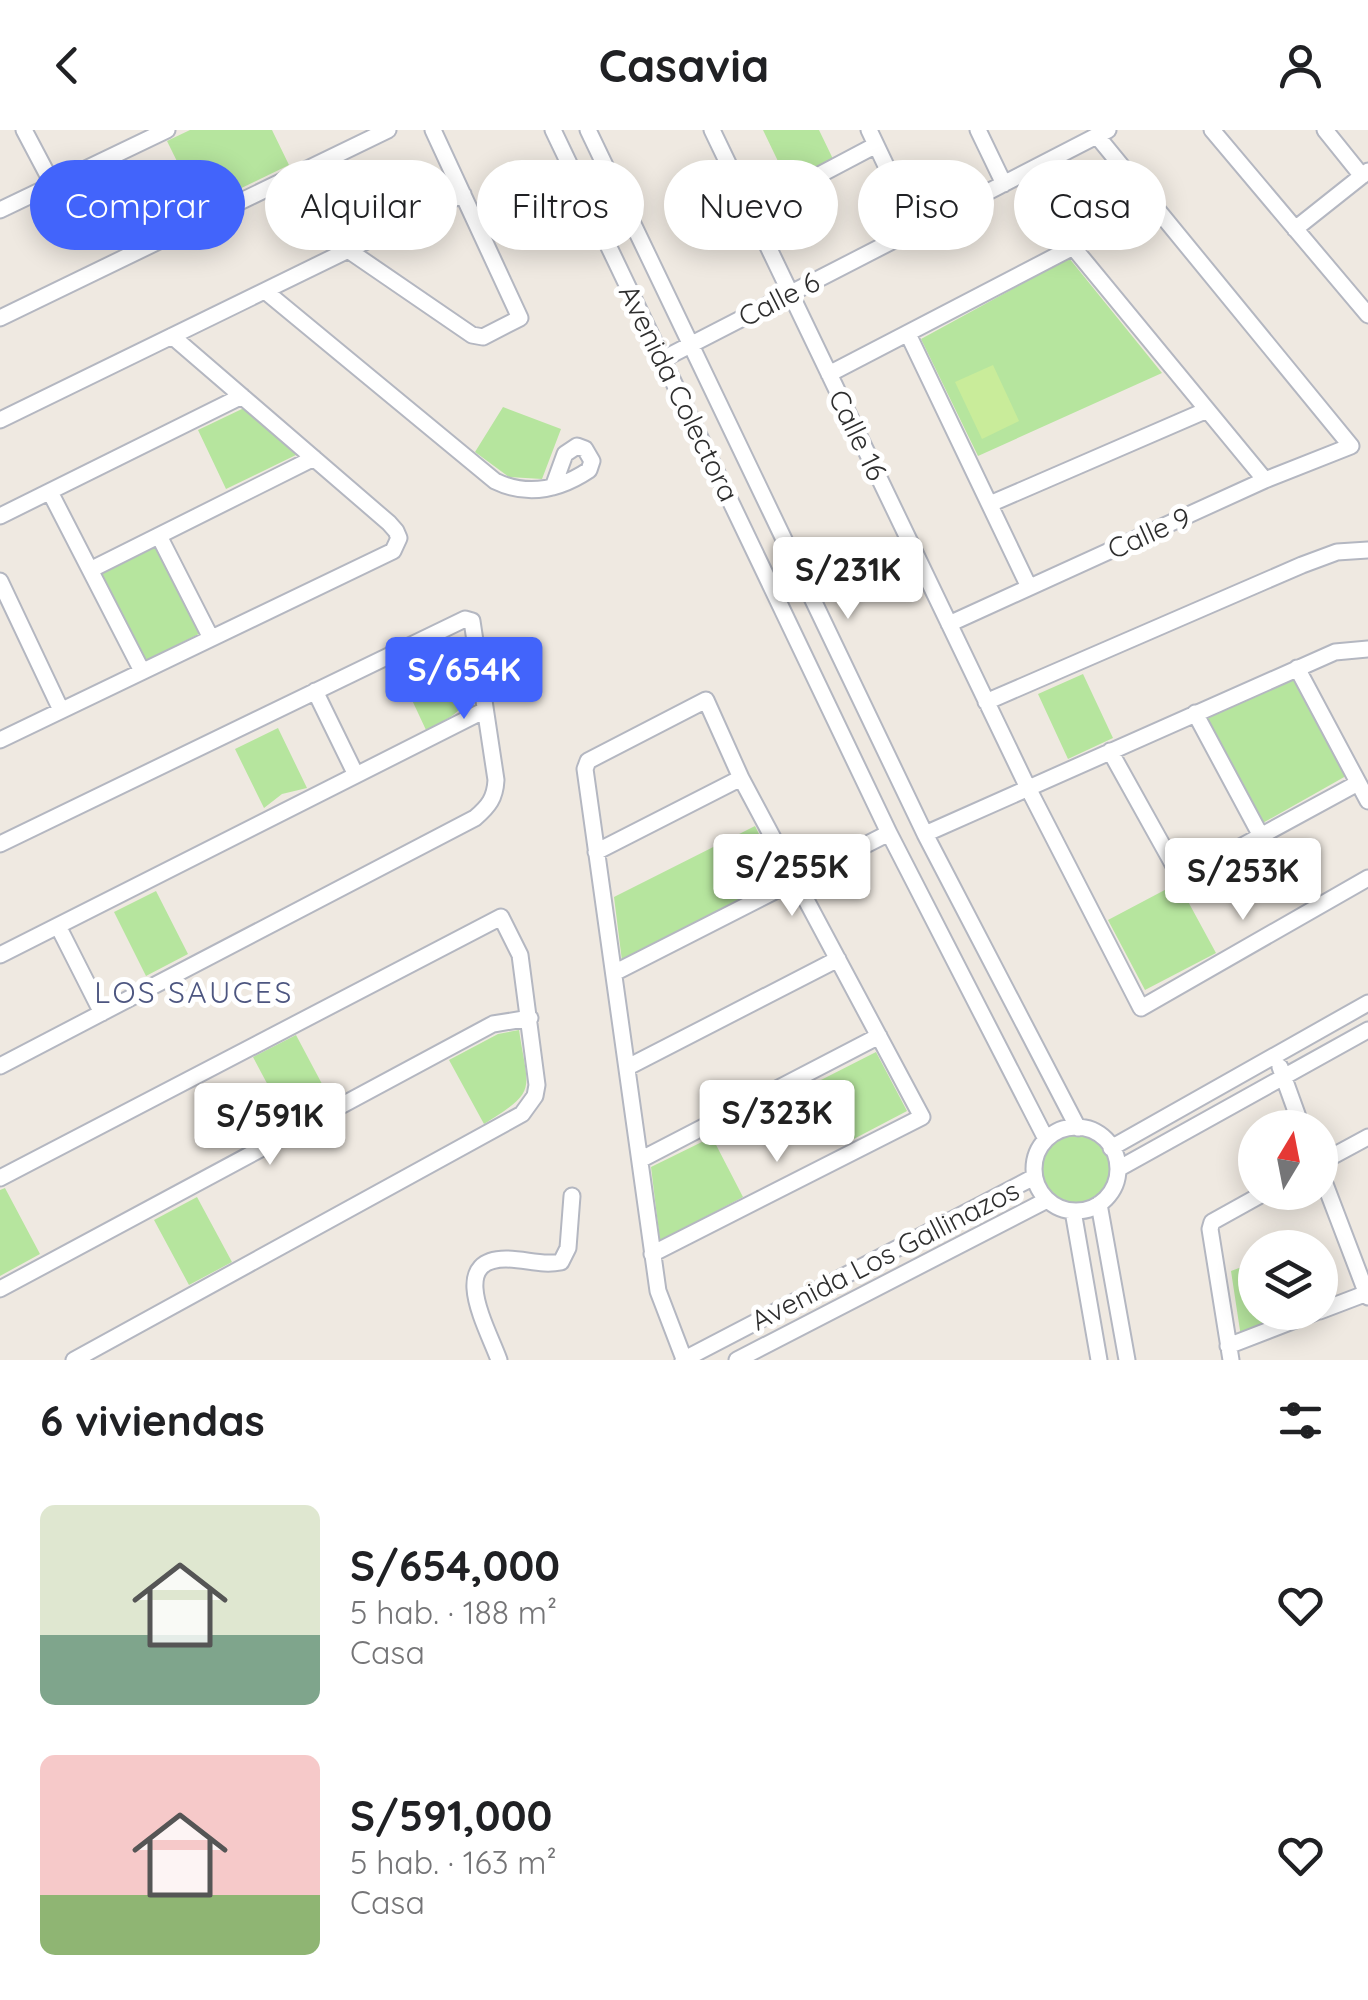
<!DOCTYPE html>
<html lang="es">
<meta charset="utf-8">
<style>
:root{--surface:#fff;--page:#f6f6f6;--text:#202124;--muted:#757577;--accent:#4264fb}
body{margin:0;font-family:Quicksand,sans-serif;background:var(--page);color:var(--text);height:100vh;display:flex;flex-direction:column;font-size:38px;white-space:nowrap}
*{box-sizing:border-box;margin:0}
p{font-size:32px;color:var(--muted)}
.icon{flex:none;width:55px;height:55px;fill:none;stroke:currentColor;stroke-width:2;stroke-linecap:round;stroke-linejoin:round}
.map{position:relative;height:1230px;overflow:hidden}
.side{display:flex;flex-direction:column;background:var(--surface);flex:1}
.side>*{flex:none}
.hud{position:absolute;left:30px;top:30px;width:1310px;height:90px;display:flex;gap:20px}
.needle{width:65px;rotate:10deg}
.buttons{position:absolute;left:1238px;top:980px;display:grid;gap:20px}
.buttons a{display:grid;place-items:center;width:100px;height:100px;border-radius:50%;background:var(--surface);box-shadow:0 5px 25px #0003;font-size:50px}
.price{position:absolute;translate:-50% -85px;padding:0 22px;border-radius:10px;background:#fff;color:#222;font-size:32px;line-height:65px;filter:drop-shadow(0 2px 5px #0008)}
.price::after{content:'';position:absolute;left:50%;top:60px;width:30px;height:22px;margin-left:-15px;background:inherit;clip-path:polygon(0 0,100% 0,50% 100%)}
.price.current{background:var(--accent);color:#fff}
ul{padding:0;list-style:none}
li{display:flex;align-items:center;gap:30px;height:250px;padding:0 40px}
li span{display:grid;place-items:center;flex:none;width:280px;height:200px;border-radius:15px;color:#555}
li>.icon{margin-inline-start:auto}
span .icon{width:120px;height:120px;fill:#fffc;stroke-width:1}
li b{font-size:42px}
h2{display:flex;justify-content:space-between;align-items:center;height:120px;padding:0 40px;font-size:42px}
.tag{padding:0 35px;border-radius:45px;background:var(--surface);box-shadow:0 5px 25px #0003;font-size:35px;line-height:90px}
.tag.current{background:var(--accent);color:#fff}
header{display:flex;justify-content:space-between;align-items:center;height:130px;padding:0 40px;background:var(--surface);font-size:45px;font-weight:700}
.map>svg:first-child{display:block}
</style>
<header><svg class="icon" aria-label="back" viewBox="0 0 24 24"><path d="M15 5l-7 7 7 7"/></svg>Casavia<svg class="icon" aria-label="person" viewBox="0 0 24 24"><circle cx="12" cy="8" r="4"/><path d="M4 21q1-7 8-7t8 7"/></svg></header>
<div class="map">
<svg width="1368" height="1230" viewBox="0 0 1368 1230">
<rect width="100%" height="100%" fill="#efe9e1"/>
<!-- green -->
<path fill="#b6e59e" d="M190 0H272L289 35 200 78 167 11Z
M763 0H819L833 29 787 50Z
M1069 128 1162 243 978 326 921 209Z
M503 277 561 299 542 349 509 347 475 322Z
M244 278 298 324 226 359 198 300Z
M154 415 199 504 145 531 100 442Z
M460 509C469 562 482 575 426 600L397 538Z
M1083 544 1113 608 1068 629 1038 564Z
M1294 549 1346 646 1261 694 1205 589Z
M278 598 307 658 282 664 264 678 235 619Z
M755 696 782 750 622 831 614 767Z
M1178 753 1216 823 1145 860 1108 790Z
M156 761 188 824 146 846 114 782Z
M519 900C528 961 539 960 484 994L449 930 498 904Z
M296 905 330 969 287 991 253 927Z
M876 922 907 981 848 1012 817 952Z
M1041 1040a35 35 0 1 1 70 0a35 35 0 1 1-70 0Z
M712 1007 743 1067 660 1111 651 1037Z
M5 1058 40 1124 0 1146V1060Z
M197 1067 232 1132 189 1155 154 1090Z
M1255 1132V1182L1305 1183 1241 1207 1231 1141Z"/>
<!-- pitch -->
<path fill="#c9ec9a" d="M993 235 1019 291 982 309 955 252Z"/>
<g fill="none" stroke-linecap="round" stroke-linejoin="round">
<defs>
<path id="minor" d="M24 0 53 55
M553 0 889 703 1046 1009
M588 0 925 704 1078 998
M712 0 1028 658 1141 878 1368 748
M869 0 916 99
M978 0 1004 54
M1212 0 1368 185
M1325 0 1362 46
M0 80 167 0
M751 81 876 15
M1295 99 1368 41
M1073 117 1265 350
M348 120 472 205 483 207 520 188 433 0
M265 161 495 351C528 367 559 360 589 340L592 331 585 319 577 316 565 324 553 357
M0 188 388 0
M908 204 1029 457
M663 229 1108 0
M829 244 1152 76
M0 290 463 64
M50 362 142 541
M990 374 1207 280
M0 386 242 266
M159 406 211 508
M90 440 314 328
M0 451 61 580
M949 494 1265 350 1351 316 1097 6
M1297 538 1368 671
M315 561 356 645
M986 572 1302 435 1337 422 1368 420
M1195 583 1261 706
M0 610 393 421 399 408 396 401 389 393 172 206
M1110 621 1179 745 1185 747 1358 653
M925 704 1335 522 1368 519
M0 714 465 489 472 491 496 650C495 668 489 676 475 688L0 936
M596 722 741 648
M58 796 102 883
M0 825 485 580
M614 843 889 703
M628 937 838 829
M1280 937 1302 998
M1034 1039a42 42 0 1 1 84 0a42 42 0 1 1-84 0Z
M1111 1018 1368 873
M640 1030 879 906
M1320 1033 1368 1007
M1118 1039 1368 900
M1320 1041 1368 1167
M0 1048 501 787 520 825 537 955 535 966 522 984 74 1230
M1099 1074 1127 1230
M1073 1081 1099 1230
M652 1124 922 987 741 648 706 570 588 631 585 639 658 1161 684 1229
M0 1159 493 894 530 888
M1320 1181 1367 1163
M1228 1216 1316 1182
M499 1230C488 1199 447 1129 506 1129 526 1129 541 1136 561 1132L568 1118 572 1066
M683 1230 1034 1047
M737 1230 1047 1070
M1231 1230 1210 1099 1212 1092 1266 1062"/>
</defs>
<!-- minor casing -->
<use href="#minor" stroke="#b4b7c1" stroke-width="19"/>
<!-- minor -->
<use href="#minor" stroke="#fff" stroke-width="15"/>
</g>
<g text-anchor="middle" stroke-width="10" stroke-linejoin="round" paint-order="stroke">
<!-- street labels -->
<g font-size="28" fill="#2e2e2e" stroke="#fff">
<text transform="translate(779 169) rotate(-27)" y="10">Calle 6</text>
<text transform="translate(679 263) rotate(64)" y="10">Avenida Colectora</text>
<text transform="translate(858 305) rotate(64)" y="10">Calle 16</text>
<text transform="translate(1149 403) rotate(-24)" y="10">Calle 9</text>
<text transform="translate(885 1125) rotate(-27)" y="10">Avenida Los Gallinazos</text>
</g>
<!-- neighbourhood labels -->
<g font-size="30" letter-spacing="2.5" fill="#4d5680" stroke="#fff">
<text x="194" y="873">LOS SAUCES</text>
</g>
</g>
</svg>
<div class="buttons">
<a><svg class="needle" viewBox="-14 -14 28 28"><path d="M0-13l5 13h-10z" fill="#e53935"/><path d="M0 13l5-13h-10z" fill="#757577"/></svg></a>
<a><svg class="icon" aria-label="layers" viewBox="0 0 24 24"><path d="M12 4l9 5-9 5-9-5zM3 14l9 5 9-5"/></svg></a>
</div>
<b class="price" style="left:848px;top:492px">S/231K</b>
<b class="price current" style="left:464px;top:592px">S/654K</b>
<b class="price" style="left:792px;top:789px">S/255K</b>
<b class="price" style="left:1243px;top:793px">S/253K</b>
<b class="price" style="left:777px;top:1035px">S/323K</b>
<b class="price" style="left:270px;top:1038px">S/591K</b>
<div class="hud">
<a class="tag current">Comprar</a>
<a class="tag">Alquilar</a>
<a class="tag">Filtros</a>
<a class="tag">Nuevo</a>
<a class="tag">Piso</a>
<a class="tag">Casa</a>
</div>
</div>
<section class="side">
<h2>6 viviendas<svg class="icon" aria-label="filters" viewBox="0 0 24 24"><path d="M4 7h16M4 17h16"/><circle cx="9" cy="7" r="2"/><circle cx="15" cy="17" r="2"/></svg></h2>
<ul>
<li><span style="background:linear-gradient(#dfe7d0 65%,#7fa58c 0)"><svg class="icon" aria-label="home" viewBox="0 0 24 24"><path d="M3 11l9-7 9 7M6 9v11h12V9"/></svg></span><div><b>S/654,000</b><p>5 hab. · 188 m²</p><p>Casa</p></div><svg class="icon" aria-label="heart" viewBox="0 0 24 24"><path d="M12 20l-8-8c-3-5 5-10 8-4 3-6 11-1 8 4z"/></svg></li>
<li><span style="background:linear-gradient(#f6c9c9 70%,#8fb573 0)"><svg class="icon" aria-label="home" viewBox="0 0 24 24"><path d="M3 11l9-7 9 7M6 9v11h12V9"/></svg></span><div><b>S/591,000</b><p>5 hab. · 163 m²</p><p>Casa</p></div><svg class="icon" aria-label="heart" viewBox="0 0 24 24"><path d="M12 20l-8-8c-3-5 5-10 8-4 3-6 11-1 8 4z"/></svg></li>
</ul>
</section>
